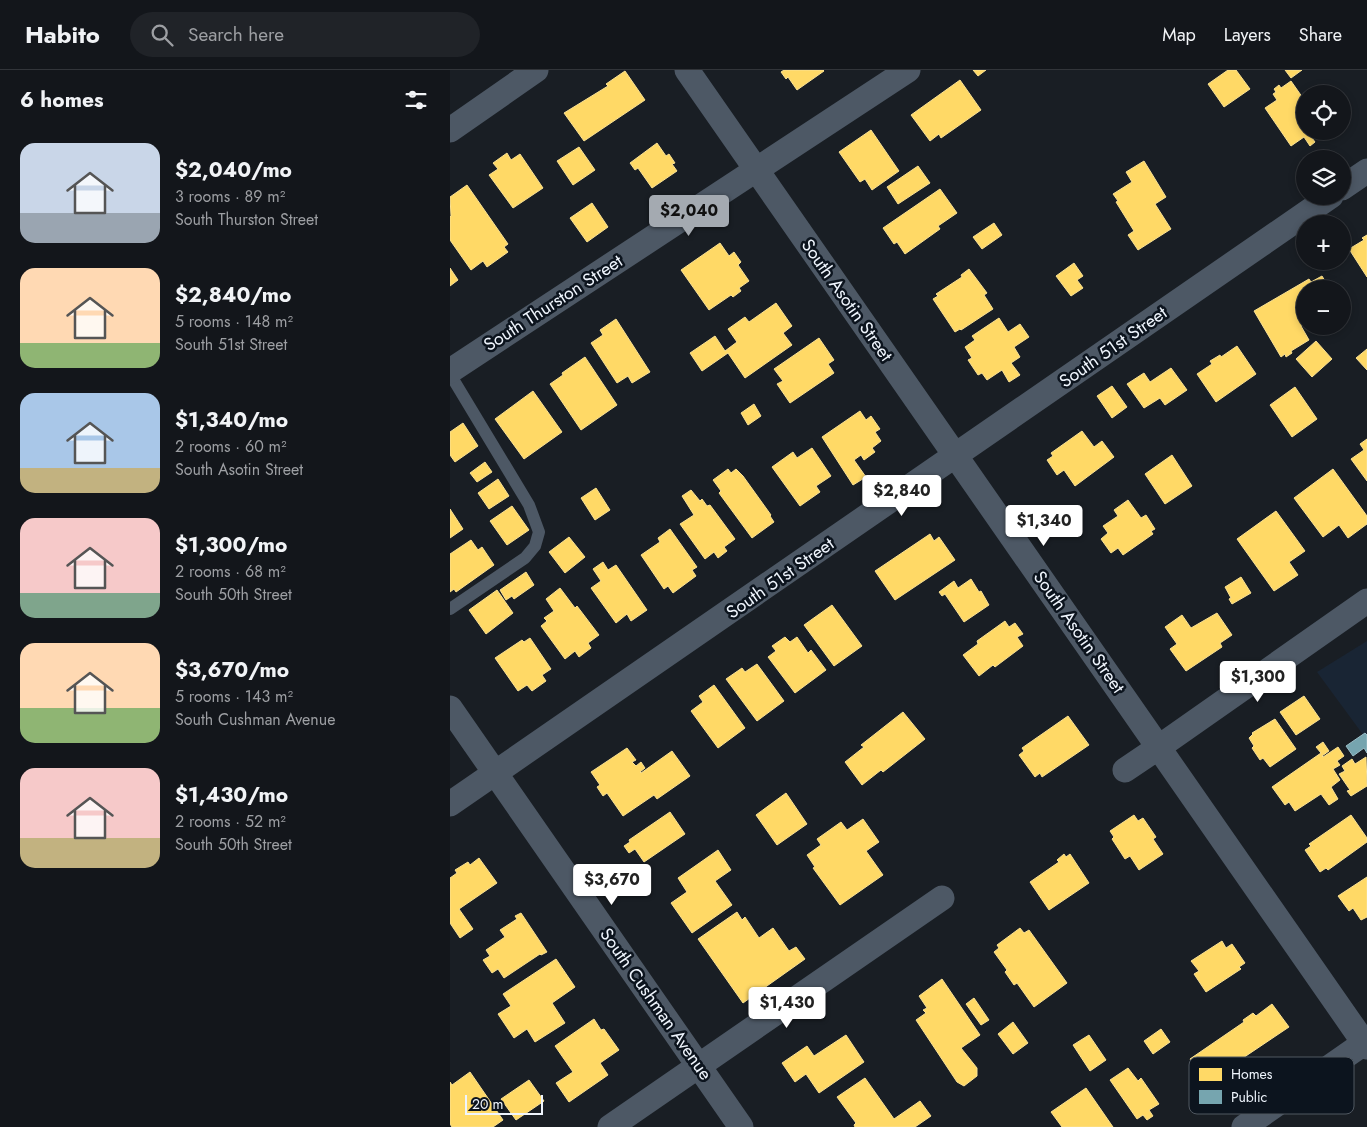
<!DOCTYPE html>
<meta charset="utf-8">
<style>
:root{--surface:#13161b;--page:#202328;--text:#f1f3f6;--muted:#9d9fa3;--line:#32353a;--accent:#a4aab1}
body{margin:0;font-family:Jost,sans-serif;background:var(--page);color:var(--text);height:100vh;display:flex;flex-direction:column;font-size:19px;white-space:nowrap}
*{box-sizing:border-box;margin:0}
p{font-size:16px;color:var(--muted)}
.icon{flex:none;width:28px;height:28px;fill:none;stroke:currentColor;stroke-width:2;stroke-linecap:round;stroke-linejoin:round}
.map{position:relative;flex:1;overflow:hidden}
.drawer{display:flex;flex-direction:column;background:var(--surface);width:450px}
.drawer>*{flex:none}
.tools{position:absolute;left:846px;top:15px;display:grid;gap:10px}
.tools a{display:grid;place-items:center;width:55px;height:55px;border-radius:50%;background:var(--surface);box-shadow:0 2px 8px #0003,0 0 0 1px var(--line);font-size:25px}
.scale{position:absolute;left:15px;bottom:12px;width:78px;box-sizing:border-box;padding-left:5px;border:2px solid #eff5fd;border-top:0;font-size:14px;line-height:18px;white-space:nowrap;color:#eff5fd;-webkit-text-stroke:4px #0c141e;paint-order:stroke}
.price{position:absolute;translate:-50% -42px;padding:0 11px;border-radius:5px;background:#fff;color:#222;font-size:16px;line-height:32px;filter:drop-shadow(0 1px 2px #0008)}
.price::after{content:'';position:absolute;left:50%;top:30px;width:15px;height:11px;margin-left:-8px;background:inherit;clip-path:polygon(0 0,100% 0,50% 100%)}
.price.current{background:var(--accent);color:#111}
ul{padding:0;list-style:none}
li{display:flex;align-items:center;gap:15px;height:125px;padding:0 20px}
li span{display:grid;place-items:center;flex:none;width:140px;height:100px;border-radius:15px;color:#555}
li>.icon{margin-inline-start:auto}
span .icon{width:60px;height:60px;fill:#fffc;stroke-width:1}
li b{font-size:21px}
h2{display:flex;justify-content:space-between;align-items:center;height:60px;padding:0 20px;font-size:21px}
header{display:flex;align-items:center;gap:30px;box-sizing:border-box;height:70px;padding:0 25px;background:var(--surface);border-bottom:1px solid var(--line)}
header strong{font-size:24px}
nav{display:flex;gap:28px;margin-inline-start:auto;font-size:18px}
.search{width:350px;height:45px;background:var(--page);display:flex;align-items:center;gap:12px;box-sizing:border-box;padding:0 18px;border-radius:28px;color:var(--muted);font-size:19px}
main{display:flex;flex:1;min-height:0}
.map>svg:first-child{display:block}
</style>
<header>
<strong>Habito</strong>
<div class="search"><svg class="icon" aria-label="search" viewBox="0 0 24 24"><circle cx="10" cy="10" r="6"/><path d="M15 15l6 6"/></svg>Search here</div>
<nav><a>Map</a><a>Layers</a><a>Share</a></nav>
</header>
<main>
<section class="drawer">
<h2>6 homes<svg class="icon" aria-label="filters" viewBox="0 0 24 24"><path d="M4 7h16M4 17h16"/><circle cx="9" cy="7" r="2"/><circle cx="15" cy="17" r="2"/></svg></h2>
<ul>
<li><span style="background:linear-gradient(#c9d6e8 70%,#9aa5b1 0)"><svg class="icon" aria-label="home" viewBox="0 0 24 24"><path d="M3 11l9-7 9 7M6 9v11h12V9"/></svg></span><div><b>$2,040/mo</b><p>3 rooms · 89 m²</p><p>South Thurston Street</p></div></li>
<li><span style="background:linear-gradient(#ffd9b3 75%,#8fb573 0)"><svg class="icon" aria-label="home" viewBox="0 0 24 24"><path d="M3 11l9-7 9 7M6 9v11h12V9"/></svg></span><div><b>$2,840/mo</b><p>5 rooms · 148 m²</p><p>South 51st Street</p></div></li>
<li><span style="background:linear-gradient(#a9c7e8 75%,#c2b280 0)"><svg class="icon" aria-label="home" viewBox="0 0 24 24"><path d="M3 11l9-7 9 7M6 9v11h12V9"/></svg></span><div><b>$1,340/mo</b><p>2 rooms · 60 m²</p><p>South Asotin Street</p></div></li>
<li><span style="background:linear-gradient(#f6c9c9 75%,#7fa58c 0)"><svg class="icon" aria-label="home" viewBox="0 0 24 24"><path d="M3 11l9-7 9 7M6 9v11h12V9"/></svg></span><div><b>$1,300/mo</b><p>2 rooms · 68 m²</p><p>South 50th Street</p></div></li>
<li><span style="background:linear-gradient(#ffd9b3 65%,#8fb573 0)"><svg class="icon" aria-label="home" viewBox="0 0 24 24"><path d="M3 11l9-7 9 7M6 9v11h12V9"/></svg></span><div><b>$3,670/mo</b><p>5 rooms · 143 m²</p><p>South Cushman Avenue</p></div></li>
<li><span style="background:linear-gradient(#f6c9c9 70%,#c2b280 0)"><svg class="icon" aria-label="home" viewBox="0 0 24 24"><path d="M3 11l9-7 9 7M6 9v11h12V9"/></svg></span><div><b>$1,430/mo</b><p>2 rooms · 52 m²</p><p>South 50th Street</p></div></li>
</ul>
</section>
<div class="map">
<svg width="917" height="1057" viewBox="0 0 917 1057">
<rect width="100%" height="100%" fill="#191e24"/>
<!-- built -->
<path fill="#192534" d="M917 571V670L867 602Z"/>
<!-- homes -->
<path fill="#ffd966" stroke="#fae193" d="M334 0H373L374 1 347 20 338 7 336 9 331 2Z
M523 0H536L528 6Z
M778 0H786L800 19 774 37 758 14Z
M835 0H852L841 8Z
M175 1 195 30 134 71 114 43 158 16 156 14Z
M510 10 531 40 491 68 489 64 480 71 461 45Z
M841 11 855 31V61H862L859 64 865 72 860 76 854 67 841 76 815 38 827 30 823 24 826 22 824 19 829 15 831 18Z
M421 60 449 101 422 120 415 109 410 112 389 82Z
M207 73 216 86 219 84 225 93 222 94 227 101 202 118 188 98 185 100 180 93Z
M129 77 145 100 123 115 107 91Z
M57 83 61 90 70 84 93 118 63 138 39 105 48 99 43 93Z
M694 91 716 127 705 134 721 159 688 180 678 165 684 161 666 132 668 131 663 124 682 112 676 102Z
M468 96 480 113 448 134 437 117Z
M17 115 58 174 54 177 58 182 37 197 33 191 21 200 0 170V147L1 146 0 127Z
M490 119 507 143 488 156 490 159 455 184 447 172 444 174 433 158Z
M142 133 158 157 137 172 120 148Z
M544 153 552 165 532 179 523 167Z
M917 165V207L899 179 914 170 912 168Z
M270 173 279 186 284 182 291 192 288 195 299 211 289 218 291 221 283 227 281 225 259 240 231 200Z
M624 193 633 206 627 210 633 218 621 226 606 206Z
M0 198 8 210 0 216Z
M519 199 537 223 534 225 543 239 511 260 510 259 505 262 483 229 488 226 486 224 512 207 511 205Z
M872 206 880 219H855V254L851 256 859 270 841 281 842 283 836 287 835 284 831 287 804 241 859 209 861 212Z
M326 233 342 256 333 263 342 275 295 308 278 283 252 301 240 283 265 266 275 281 287 272 278 259 295 247 299 252Z
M549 248 558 262 570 254 579 267 564 277 570 287 561 293 570 305 559 312 552 300 537 310 532 303 528 305 518 290 522 288 515 277 525 270 522 266Z
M166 249 200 302 182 313 178 306 167 313 141 273 153 265 150 260Z
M369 268 384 290 378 294 384 303 340 333 327 314 333 311 324 299Z
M866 271 882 289 862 307 846 289Z
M787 276 806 304 766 332 747 304 762 294 760 291 770 285 771 287Z
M917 279V300L906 288Z
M135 287 167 335 131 360 100 314 113 305 112 303Z
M721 298 737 320 715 335 710 328 694 338 677 314 694 303 700 312Z
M662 316 677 337 662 348 647 326Z
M845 317 867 349 842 367 820 335Z
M83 321 112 362 74 389 45 349Z
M304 334 311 346 298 355 291 343Z
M410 341 416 350 421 346 430 359 425 362 431 371 422 378 425 382 414 390 411 385 404 390 416 407 403 415 372 367Z
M13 353 28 376 5 392 0 385V362Z
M632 361 644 377 652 371 664 387 625 416 614 400 607 405 597 390 603 386 601 383Z
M917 369V411L901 389 914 380 910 374Z
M362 378 381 406 366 416 370 422 350 436 322 397 343 382 347 388Z
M722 385 742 416 715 434 695 404Z
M35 392 42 402 27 412 20 403Z
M278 399 281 403 286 399 293 406 321 445 320 446 324 452 302 468 269 423 271 421 263 410Z
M883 399 917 446V454L898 468 889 455 873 467 844 428Z
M48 409 59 426 39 439 28 423Z
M146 418 160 440 145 450 131 428Z
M241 420 250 431 252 429 257 436 260 435 285 469 274 477 277 481 268 488 264 482 255 489 230 454 244 445 232 426Z
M678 430 691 448 696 445 705 459 701 461 703 464 673 485 668 478 661 483 651 469 658 463 653 456 668 446 664 440Z
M62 436 79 460 57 475 40 451Z
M0 439 13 459 0 468Z
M826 441 855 481 839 492 848 505 824 521 787 469Z
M220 459 247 497 242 500 246 506 223 523 218 516 214 519 191 485 210 472 208 468Z
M480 464 484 471 489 467 505 490 445 530 425 501Z
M119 467 135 487 115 503 99 482Z
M21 470 28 480 32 477 44 495 6 522 4 519 0 522V484Z
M153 492 158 500 166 495 197 540 181 551 177 544 166 553 141 518 151 511 143 499Z
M76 502 84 515 64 529 62 526 56 530 50 520Z
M791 507 801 523 782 534 779 529 781 528 775 517Z
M521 509 529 522 531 521 539 535 514 552 495 524 492 526 489 522 504 511 508 518Z
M110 518 125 538 127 536 149 565 138 573 141 578 129 587 125 581 115 589 91 556 97 551 94 548 104 541 96 529Z
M47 520 63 543 36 564 19 540Z
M382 535 412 576 384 596 354 555Z
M767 543 782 565 770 573 772 577 736 601 720 579 727 574 715 557 732 545 741 558Z
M555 551 559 557 565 553 573 564 567 567 573 576 545 597 543 595 529 606 513 585 528 574 527 571Z
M335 567 340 572 347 567 358 583 361 580 376 600 345 623 318 587 326 581 322 576Z
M80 568 101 599 92 605 96 611 82 621 77 615 68 621 45 588 72 570 74 572Z
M307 594 334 631 307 651 276 609 292 598 295 602Z
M264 615 295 658 268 678 241 641 253 632 249 626Z
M854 626 870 649 846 665 830 642Z
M453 642 475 669 433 702 431 700 412 715 395 692 414 677 411 675Z
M618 646 639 675 592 707 590 703 585 707 569 685 574 681 572 678Z
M825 649 846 679 820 697 813 688 810 690 802 678 804 676 799 668 803 664 802 663Z
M873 672 879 681 872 686 873 687 888 677 894 686 887 691 890 695 883 699 890 710 881 717 888 729 879 735 871 724 845 741 839 732 835 735 822 717 871 683 866 677Z
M177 678 186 690 182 692 186 696 191 692 195 698 190 702 191 703 222 681 240 706 207 729 204 725 173 746 157 723 153 726 147 717 150 715 141 702Z
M916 687 917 716 901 726 897 721 900 720 889 704 895 701 892 696 902 689 905 694Z
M336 723 357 754 327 775 306 745Z
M220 742 235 764 194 792 185 779 179 783 174 776 180 772 179 770Z
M684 745 688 751 693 748 706 767 703 769 713 784 689 800 680 786 675 789 662 769 664 767 660 761Z
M901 745 917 768V772L878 800 876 798 870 802 855 780 861 776 859 774Z
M413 749 429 772 416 781 433 805 390 835 363 798 365 797 357 785 371 775 367 769 391 752 397 760Z
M268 780 281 800 265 811 282 835 242 863 221 833 237 822 228 808Z
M614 784 616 787 620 784 639 813 599 840 580 812 609 792 607 790Z
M29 788 47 813 9 839 23 859 10 868 0 853V808L7 803 5 800 18 792 20 795Z
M917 807V847L911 850 903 838 899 841 888 826Z
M287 842 292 850 295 847 309 868 323 858 339 881 346 877 355 889 293 933 248 869Z
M71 843 97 882 91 885 90 884 54 908 48 899 42 903 33 890 40 886 36 880 55 867 50 860 67 849 65 846Z
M570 858 574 863 579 860 617 913 584 937 567 913 564 915 555 902 557 900 544 882 549 878 547 875Z
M772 871 776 878 782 874 795 893 789 897 791 899 756 922 744 904 749 901 741 891Z
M106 889 125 917 102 933 115 953 85 972 77 959 64 968 48 944 61 936 53 924Z
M492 909 530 965 511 978 527 998V1006L514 1016 507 1012 466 950 476 943 473 940 477 938 469 926Z
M524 928 539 950 531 955 516 934Z
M822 934 839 957 781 996 785 1001 760 1018 740 989 794 952 793 950 803 943 806 946Z
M144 949 151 960 154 959 169 980 150 993 158 1005 119 1032 106 1013 123 1002 105 976Z
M563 952 578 973 563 984 548 964Z
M711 959 720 972 703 984 694 971Z
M396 965 414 992 369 1023 356 1004 345 1012 332 993 357 976 364 986Z
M639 965 656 990 640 1001 623 975Z
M678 998 688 1011 691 1008 709 1034 699 1040 703 1046 697 1050 693 1045 687 1049 660 1010Z
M20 1002 53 1050 43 1057H2L0 1054V1012L2 1015Z
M415 1008 444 1049 470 1031 481 1046 465 1057H405L404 1055 406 1053 387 1027Z
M79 1010 94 1031 66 1050 51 1029Z
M636 1018 663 1057H612L601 1042Z"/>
<!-- public -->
<path fill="#76a5af" stroke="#9abdc6" d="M915 663 917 665V683L914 678 903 686 896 676Z"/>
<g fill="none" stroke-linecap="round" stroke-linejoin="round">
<!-- service -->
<path stroke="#4d5865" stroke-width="12" d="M0 304 79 435 89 462 85 476 75 488 0 539"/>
<!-- minor -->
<path stroke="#4d5865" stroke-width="25" d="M237 0 917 977
M0 60 86 0
M892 118 917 101
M0 301 458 0
M0 638 291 1057
M675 700 709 677 917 531
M0 734 881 126
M160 1057 492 828
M794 1057 917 971"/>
</g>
<g text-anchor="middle" stroke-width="5" stroke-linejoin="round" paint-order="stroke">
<!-- street labels -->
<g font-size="18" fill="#eff5fd" stroke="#0c141e">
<text transform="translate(397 230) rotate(55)" y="6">South Asotin Street</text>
<text transform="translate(103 233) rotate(-33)" y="6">South Thurston Street</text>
<text transform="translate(663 277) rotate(-35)" y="6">South 51st Street</text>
<text transform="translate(330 508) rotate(-35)" y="6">South 51st Street</text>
<text transform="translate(629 562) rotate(55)" y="6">South Asotin Street</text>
<text transform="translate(206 934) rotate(55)" y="6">South Cushman Avenue</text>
</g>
</g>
<!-- legend -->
<rect x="739" y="987" width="165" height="57" rx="8" fill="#0c141e" stroke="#505861" stroke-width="1"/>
<rect x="749" y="998" width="23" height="13" fill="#ffd966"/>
<rect x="749" y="1020" width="23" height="14" fill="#76a5af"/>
<g font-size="14" fill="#eff5fd">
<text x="781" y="1009">Homes</text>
<text x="781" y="1032">Public</text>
</g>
</svg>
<div class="tools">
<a><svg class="icon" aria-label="locate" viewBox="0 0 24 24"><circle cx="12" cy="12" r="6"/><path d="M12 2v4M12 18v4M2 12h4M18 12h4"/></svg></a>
<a><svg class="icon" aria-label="layers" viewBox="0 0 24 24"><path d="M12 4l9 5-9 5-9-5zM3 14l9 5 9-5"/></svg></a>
<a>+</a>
<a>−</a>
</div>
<div class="scale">20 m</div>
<b class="price current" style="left:239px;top:167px">$2,040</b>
<b class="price" style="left:452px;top:447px">$2,840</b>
<b class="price" style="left:594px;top:477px">$1,340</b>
<b class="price" style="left:808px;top:633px">$1,300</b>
<b class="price" style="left:162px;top:836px">$3,670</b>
<b class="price" style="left:337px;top:959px">$1,430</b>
</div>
</main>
